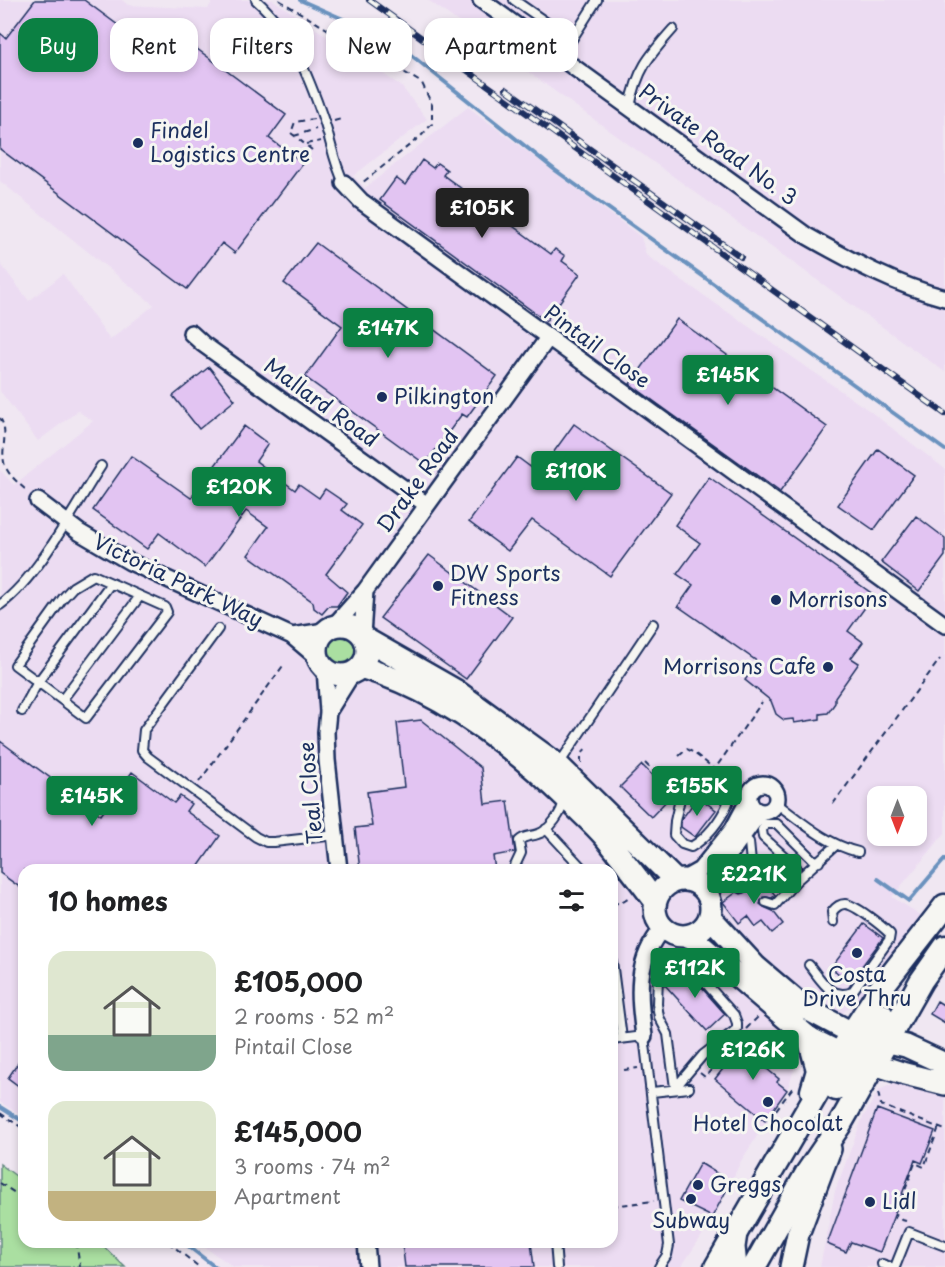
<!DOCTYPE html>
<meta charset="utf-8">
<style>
:root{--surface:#fff;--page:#f2f2f2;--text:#202124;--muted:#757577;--accent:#0b8043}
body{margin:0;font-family:"Playpen Sans",sans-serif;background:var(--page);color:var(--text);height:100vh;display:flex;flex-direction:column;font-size:22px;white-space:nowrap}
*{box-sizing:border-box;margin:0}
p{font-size:20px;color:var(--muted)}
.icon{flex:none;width:33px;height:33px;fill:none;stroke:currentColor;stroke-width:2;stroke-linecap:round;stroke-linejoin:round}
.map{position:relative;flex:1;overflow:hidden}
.sheet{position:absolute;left:18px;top:864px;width:600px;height:384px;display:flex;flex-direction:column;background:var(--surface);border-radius:18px;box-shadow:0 3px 9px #0003}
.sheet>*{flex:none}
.guide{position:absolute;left:18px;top:18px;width:600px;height:54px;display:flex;gap:12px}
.needle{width:39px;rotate:180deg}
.tools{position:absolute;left:867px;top:786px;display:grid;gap:12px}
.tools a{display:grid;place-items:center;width:60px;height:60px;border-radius:12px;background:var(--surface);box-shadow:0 3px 9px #0003;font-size:30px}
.price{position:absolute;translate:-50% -51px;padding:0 14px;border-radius:6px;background:var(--accent);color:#fff;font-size:20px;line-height:39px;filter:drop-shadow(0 2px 3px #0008)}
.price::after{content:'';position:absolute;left:50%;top:36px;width:18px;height:14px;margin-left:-9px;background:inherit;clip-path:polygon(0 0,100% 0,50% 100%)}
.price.selected{background:#222;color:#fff}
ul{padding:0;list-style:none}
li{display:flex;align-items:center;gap:18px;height:150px;padding:0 30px}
li span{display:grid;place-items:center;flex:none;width:168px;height:120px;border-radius:18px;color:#555}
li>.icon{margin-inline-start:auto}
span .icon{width:72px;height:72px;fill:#fffc;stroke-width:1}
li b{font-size:26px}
h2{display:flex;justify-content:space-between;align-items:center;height:72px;padding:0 30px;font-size:26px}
.tag{padding:0 21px;border-radius:18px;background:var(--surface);box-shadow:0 3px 9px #0003;font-size:21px;line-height:54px}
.tag.selected{background:var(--accent);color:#fff}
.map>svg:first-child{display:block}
</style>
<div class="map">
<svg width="945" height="1267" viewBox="0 0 945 1267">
<rect width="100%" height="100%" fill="#f0e7f2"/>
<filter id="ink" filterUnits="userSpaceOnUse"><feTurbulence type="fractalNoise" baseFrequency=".0167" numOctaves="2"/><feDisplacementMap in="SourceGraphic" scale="12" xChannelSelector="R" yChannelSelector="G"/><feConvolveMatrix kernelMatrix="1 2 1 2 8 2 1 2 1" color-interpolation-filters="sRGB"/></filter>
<g filter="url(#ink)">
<!-- built -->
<path fill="#ecdcf2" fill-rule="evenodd" d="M0 0H122L128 5 208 9 213 0H273L401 86 427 119 353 176 365 188 468 107 641 237 646 255 871 412 945 469V833L892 897 924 917 872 983 797 1061 787 1090 741 1161 715 1216 681 1267H234L197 1242H612V870H24V1117L0 1102V470L14 485 93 421 78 411 38 441 0 391V263L29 301 63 274 110 340 154 305 0 181ZM878 796H916V836H878Z
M428 0H945V372Z
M899 1081 945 1095V1267H820L835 1191 862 1119 879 1090Z"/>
<!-- green -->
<path fill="#aadfa1" stroke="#628780" stroke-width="1.5" d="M327 650a16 16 0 1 1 32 0a16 16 0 1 1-32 0Z
M0 1164 24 1182V1242H99L125 1267H0Z"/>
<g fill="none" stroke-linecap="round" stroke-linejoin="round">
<!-- stream -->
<path stroke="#6a92be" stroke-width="4" d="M300 0 368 30 406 51 555 170 945 450
M878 879 909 901 945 859
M0 1107 24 1122
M183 1242 215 1267"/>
</g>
<!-- building -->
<path fill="#e2c4f2" stroke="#1b2f5e" stroke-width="1.5" d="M35 0H84L172 65 189 43 286 115 269 138 303 163 235 253 222 243 187 289 0 149V33L6 38Z
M422 160 433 168 437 163 447 170 443 175 551 254 555 249 565 256 562 261 580 274 546 321 380 200 396 178 405 185Z
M316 243 497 376 467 417 462 414 425 464 305 377 342 326 284 283Z
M677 319 827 427 780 492 630 384Z
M209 367 235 400 199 429 173 396Z
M574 424 671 493 610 576 532 520 508 551 469 522 517 457 556 486 568 470 550 457Z
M244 426 268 444 256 461 295 490 299 484 319 498 325 489 347 504 342 510 362 525 326 574 347 592 337 606H329L322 614 314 608 313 602 248 555 268 527 246 511 205 567 159 533 147 549 93 510 131 456 191 498Z
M878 449 914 475 874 530 838 505Z
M709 477 874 595 848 631 863 642 851 658 859 663 835 697V703L828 713 820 714V719L794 723 793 719 784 720 776 714 771 701 745 680 758 662 678 606 693 585 677 574 700 543 675 525Z
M916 516 945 538V556L919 591 881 562Z
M429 555 512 617 466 679 380 618Z
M421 720 481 768 485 804 508 801 515 852 493 856 495 870H360L355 828 372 826 367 792 404 787 397 723Z
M0 741 101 815 132 772 174 803 180 796 191 804 186 811 220 836 196 870H24V890L0 873Z
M642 765 672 795 651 817 620 787Z
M698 797 716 810 695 837 681 827V820Z
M760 875 775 895 772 898 763 897 760 904 764 907 773 911 783 924 772 933 763 922 756 927 748 916 739 923 723 902 737 892 741 894 745 893 748 883Z
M864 924 883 938 850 982 831 968Z
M683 967 725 1014 707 1031 664 984Z
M937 1001 945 1006V1023L930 1014Z
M761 1040 773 1050 761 1064 779 1079 777 1082 787 1090 765 1121 715 1079 737 1051 746 1058Z
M24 1054V1090L8 1078Z
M877 1109 935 1131 922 1163 915 1160 880 1252 851 1242 846 1252 827 1244Z
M700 1163 731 1182 712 1217 679 1201Z
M402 1242H531L534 1267H405Z"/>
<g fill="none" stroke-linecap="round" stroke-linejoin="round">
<defs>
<path id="lane" d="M256 0C291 31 309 77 324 121 331 142 334 163 344 183
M514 0 563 34 569 44 561 58
M569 44 597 0
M630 107C637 70 648 57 673 29
M0 605C40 575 73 509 101 466
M218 629 144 730 142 750 148 757 256 837 266 842H274L336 835
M62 700 140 596
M22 711 38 682 15 665 63 598 73 587 93 575 165 607 167 612 86 718 38 682 111 583
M559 764 653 624
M695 774 682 790 675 821 674 835 682 844 691 847C707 838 721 820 728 803L723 793 699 777
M776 803C802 822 826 844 858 852
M546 829 584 870
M513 870 521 853 519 841C525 835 530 837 538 834 549 831 564 811 563 800
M796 881V867L763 837 762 830 765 824H777L812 859 819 862
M742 888 743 875 751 863 749 842 743 836
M766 902 775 905 796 881 836 845
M678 960 686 961 734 1015 737 1023V1029L703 1055 675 1088 668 1034 659 1017 657 1004 658 978Z
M612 961 622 1038
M809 965C821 979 831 1001 852 992L889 940 890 934C883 927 855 904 845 904 840 904 835 908 832 912L833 922
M612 1040 644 1036 669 1245 667 1255 659 1267
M652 1092 689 1088
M555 1242 557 1267
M882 1264 891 1267
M895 1267 909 1232 945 1246"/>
<path id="street" d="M481 0 807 236C851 261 896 285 945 298
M344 183 361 201 945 625
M191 333 203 344 427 505
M38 501 79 532 130 562 292 636 318 658
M334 626 365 591 548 338
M362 635 365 591
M292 636 325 631
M325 668 328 712 326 732 327 760 339 870
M328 712 353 672
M749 798a14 14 0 1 1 28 0a14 14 0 1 1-28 0Z
M684 879 700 870 733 829 749 799
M706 890 723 863 755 819 763 812
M644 1036C639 996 634 961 663 928
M366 1242 368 1267"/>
<path id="secondary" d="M317 650a25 25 0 1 1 50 0a25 25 0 1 1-50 0Z
M364 638 455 690 558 765 675 880
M360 667C440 690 510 744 569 801 581 813 594 824 605 837 622 858 639 880 655 901
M655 908a28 28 0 1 1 56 0a28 28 0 1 1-56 0Z
M710 917 756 967 803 1007 852 1033 906 1046 945 1064
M690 936 809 1038 837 1052 905 1074 945 1084
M736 1233 734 1247 736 1267
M791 1267 798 1234 830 1149"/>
<path id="primary" d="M809 1038 818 1070 812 1091
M836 1089 882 1015
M716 1267 852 1033 881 988 945 906
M754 1267 807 1173 839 1126 921 981 945 947"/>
</defs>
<!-- lane casing -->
<use href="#lane" stroke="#1b2f5e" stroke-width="12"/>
<!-- street casing -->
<use href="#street" stroke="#1b2f5e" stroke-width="20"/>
<!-- secondary casing -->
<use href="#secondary" stroke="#1b2f5e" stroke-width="26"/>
<!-- primary casing -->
<use href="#primary" stroke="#1b2f5e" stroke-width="27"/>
<!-- path -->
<path stroke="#1b2f5e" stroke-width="2" stroke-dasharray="6 4.5" stroke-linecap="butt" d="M279 0 327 29 368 61 392 65 422 83 432 105V124L421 136 362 183
M334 121 341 119
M294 136 316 129
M306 144 321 141
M312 150 291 133 295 122 314 119
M0 418C9 431 1 448 4 462 6 474 20 484 28 492
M679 756 687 749 694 753 738 787V792
M581 763V757L585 749
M645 763 673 791
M712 773 762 702
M199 782 285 663
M833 804 940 659
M690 805 700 789
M612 904 623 902 631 897
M746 1029 759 1016
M624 1070 638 1068
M700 1073 705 1077 729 1049
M878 1093 881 1105 945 1130
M776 1110 794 1086
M0 1113 24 1129
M0 1183 24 1199
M612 1206 654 1201
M906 1221 895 1218 915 1163 924 1167 939 1127
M76 1242 80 1267
M168 1242 199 1267"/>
<!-- lane -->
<use href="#lane" stroke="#f6f6f2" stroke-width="8"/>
<!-- street -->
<use href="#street" stroke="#f6f6f2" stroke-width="15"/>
<!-- secondary -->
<use href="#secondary" stroke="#f6f6f2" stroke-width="21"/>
<!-- primary -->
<use href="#primary" stroke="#f6f6f2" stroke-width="22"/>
<defs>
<path id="rail" d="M369 0 945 414
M506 89 741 257"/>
</defs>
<!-- rail casing -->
<use href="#rail" stroke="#1b2f5e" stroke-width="6"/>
<!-- rail -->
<use href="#rail" stroke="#f6f6f2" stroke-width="4" stroke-dasharray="11" stroke-linecap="butt"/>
</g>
</g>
<!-- markers -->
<g fill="#1b2f5e" stroke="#f6f6f2" stroke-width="2">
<circle cx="138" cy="143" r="6"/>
<circle cx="382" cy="397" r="6"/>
<circle cx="438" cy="586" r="6"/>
<circle cx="776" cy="600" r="6"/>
<circle cx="828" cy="667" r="6"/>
<circle cx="857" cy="953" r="6"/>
<circle cx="768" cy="1102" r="6"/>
<circle cx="698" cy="1185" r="6"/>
<circle cx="691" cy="1199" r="6"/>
<circle cx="870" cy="1202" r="6"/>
</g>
<g text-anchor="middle" stroke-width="6" stroke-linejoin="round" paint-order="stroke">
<!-- poi labels -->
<g font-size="21" fill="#1b2f5e" stroke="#f6f6f2" text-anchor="start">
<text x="150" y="138">Findel<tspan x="150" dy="24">Logistics Centre</tspan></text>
<text x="394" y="404">Pilkington</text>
<text x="450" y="581">DW Sports<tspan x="450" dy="24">Fitness</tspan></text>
<text x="788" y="607">Morrisons</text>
<text x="816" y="674" text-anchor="end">Morrisons Cafe</text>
<text x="857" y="982" text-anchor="middle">Costa<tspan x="857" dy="24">Drive Thru</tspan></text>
<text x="768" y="1131" text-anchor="middle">Hotel Chocolat</text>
<text x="710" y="1192">Greggs</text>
<text x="882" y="1209">Lidl</text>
<text x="691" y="1228" text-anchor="middle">Subway</text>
</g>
<!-- street labels -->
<g font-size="21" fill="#1b2f5e" stroke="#f6f6f2">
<text transform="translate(718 145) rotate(36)" y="7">Private Road No. 3</text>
<text transform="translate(597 347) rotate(36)" y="7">Pintail Close</text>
<text transform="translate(321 403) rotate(36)" y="7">Mallard Road</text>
<text transform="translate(418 481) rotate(-54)" y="7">Drake Road</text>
<text transform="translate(178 581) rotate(26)" y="7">Victoria Park Way</text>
<text transform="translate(311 793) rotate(-95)" y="7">Teal Close</text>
</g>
</g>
</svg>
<div class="tools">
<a><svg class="needle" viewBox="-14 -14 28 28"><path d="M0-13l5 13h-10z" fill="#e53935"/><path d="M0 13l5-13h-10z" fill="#757577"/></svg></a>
</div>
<b class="price selected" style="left:482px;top:239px">£105K</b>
<b class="price" style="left:388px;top:359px">£147K</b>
<b class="price" style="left:728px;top:406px">£145K</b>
<b class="price" style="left:576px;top:502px">£110K</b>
<b class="price" style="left:239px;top:518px">£120K</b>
<b class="price" style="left:697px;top:817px">£155K</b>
<b class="price" style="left:92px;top:827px">£145K</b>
<b class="price" style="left:754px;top:905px">£221K</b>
<b class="price" style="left:695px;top:999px">£112K</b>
<b class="price" style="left:753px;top:1081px">£126K</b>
<div class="guide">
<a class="tag selected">Buy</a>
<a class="tag">Rent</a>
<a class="tag">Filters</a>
<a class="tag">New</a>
<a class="tag">Apartment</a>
</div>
<section class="sheet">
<h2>10 homes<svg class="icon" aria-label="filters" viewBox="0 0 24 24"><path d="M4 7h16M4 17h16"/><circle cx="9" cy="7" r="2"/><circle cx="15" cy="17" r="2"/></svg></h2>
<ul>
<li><span style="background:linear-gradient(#dfe7d0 70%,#7fa58c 0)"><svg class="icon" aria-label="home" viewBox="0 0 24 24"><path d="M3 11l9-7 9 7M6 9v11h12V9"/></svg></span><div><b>£105,000</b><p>2 rooms · 52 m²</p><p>Pintail Close</p></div></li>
<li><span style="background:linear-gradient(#dfe7d0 75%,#c2b280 0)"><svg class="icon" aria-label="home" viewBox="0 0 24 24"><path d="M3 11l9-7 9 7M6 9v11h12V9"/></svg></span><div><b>£145,000</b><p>3 rooms · 74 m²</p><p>Apartment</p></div></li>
</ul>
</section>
</div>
